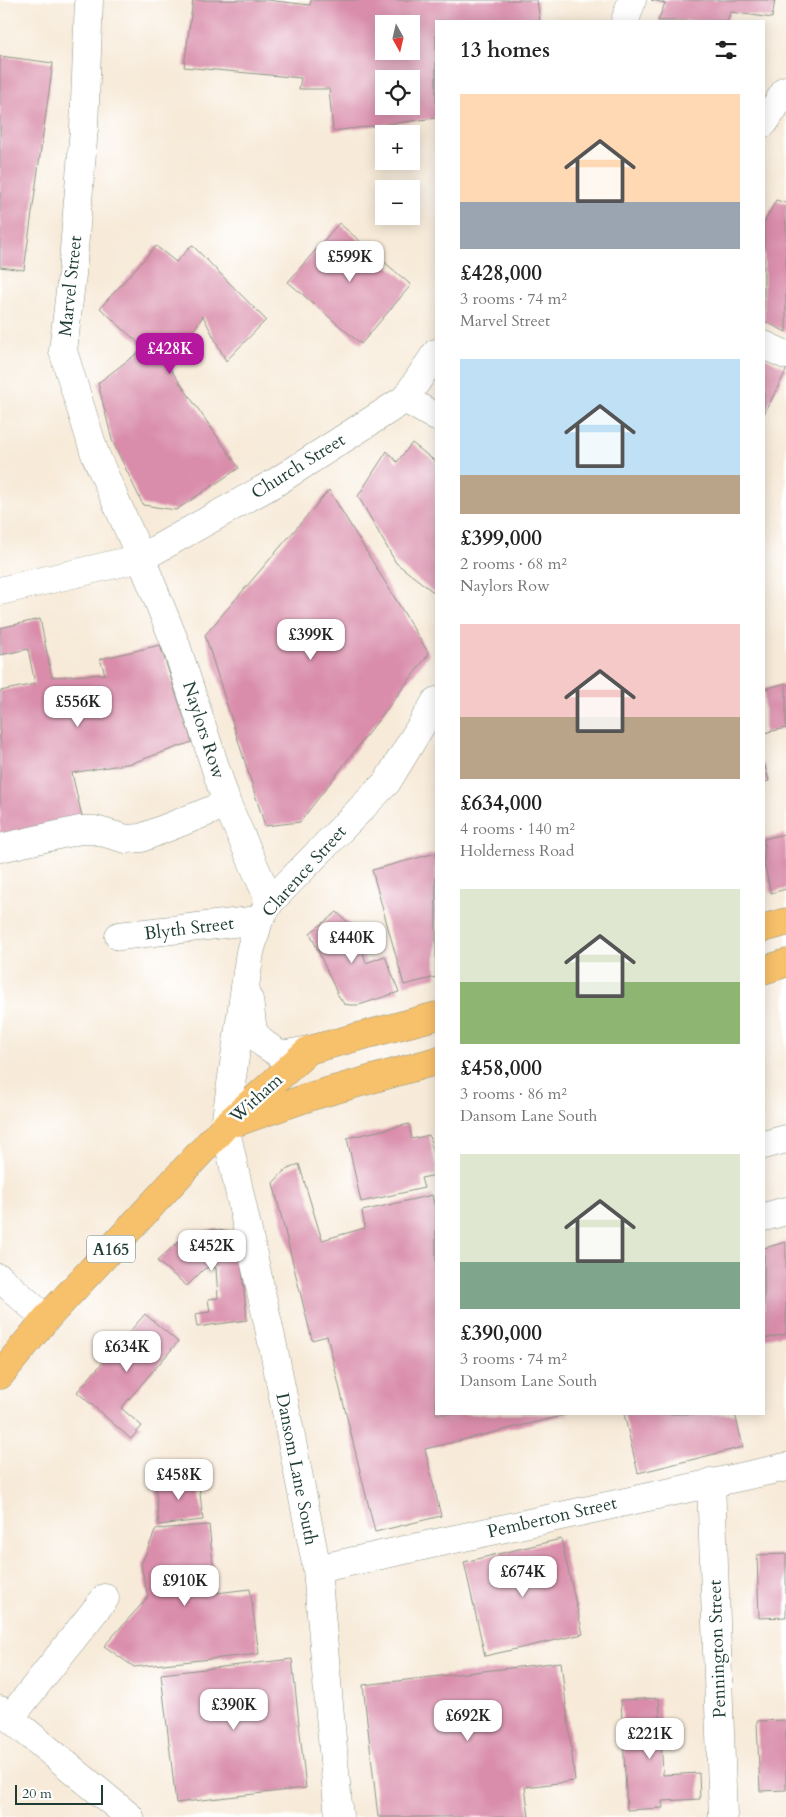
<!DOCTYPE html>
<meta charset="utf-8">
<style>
:root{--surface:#fff;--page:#f6f6f6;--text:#222;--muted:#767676;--accent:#b5179e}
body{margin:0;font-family:Cardo,serif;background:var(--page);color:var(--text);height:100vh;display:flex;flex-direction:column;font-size:19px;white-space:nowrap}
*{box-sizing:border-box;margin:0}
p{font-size:16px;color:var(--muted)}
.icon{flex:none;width:28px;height:28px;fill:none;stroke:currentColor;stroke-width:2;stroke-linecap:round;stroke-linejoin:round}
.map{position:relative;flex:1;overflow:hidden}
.panel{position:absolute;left:435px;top:20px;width:330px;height:1395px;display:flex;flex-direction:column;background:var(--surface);border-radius:0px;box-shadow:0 2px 12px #0003}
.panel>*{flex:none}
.needle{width:32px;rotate:172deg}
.tools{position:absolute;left:375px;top:15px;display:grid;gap:10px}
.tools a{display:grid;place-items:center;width:45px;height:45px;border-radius:0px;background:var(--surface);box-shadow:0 2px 12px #0003;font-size:25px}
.scale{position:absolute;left:15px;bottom:12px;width:88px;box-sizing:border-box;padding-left:5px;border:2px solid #1f3d34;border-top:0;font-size:14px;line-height:18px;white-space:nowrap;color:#1f3d34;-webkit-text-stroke:4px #fff;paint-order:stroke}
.price{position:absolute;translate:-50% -42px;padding:0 11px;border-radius:10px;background:#fff;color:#222;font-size:16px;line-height:32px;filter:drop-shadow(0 1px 2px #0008)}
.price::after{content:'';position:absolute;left:50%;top:30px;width:15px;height:11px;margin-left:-8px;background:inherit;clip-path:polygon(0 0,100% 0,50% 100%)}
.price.current{background:var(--accent);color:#fff}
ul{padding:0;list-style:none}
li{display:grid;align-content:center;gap:10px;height:265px;padding:0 25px}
li span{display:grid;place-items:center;height:155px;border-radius:0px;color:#555}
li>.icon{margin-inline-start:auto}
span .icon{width:90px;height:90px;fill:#fffc;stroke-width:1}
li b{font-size:21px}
h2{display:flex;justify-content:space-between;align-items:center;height:60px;padding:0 25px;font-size:21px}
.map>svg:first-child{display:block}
</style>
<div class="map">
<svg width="786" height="1817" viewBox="0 0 786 1817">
<rect width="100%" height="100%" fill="#fff"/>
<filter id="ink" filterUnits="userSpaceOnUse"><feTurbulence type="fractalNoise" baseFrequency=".02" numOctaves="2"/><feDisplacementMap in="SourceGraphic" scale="10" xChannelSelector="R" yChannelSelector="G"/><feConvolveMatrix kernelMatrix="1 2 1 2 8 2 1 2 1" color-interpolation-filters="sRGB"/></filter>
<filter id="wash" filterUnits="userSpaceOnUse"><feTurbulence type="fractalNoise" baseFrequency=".0096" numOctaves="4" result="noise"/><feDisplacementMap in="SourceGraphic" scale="20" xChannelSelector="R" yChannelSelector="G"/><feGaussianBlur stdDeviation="1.12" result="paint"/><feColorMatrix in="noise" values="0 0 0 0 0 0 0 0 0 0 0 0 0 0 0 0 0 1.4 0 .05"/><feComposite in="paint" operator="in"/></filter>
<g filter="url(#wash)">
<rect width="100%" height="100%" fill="#f7ead8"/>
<g id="blocks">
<!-- building -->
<path fill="#d98daa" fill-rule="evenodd" d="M193 0H267L310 5 311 0H537L540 21H436V118L333 131 329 89H299L301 78 184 67ZM384 24H411V51H384ZM384 79H411V106H384Z
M651 0H775L772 18 731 12 727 21H658L665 3Z
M0 56 53 63 24 270 0 267Z
M776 200 786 203V332L764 321V223Z
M339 223 411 285 361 344 288 282Z
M192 245 266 320 226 361 203 316 169 367 239 468 176 510 143 505 112 440 98 383 144 348 100 308 156 246 176 262Z
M764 357 786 368V371L764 414Z
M412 443 436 462V594L396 563 358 496 387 451 397 462Z
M329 490 429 654 300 822 265 826 205 635Z
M40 619 52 677 105 674 100 659 160 645 192 742 132 763 72 773 83 821 0 838V691L35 684 28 649 0 655V628Z
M786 683V728L764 733V689Z
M764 762 769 781 764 782Z
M784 834 786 844V889L771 893 764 864V839Z
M436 853V977L404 985 372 870Z
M337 912 357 931 366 963 385 956 399 992 359 1005H350L344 1004 338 995 310 933Z
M409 1124 412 1139 429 1135 436 1166V1175L421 1178 424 1188 361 1202 347 1138Z
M299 1164 322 1240 365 1228 362 1211 432 1195 436 1212V1414H570L425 1449 441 1516 375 1532 327 1336 312 1340 273 1183 284 1171Z
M213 1229 230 1232 239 1240 247 1320 197 1327 195 1314 210 1312 208 1299 218 1298 216 1268 209 1267 204 1269 187 1286 157 1261 186 1235Z
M786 1242V1334L764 1339V1248Z
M145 1314 178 1342 121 1408 142 1426 131 1439 77 1392Z
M624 1414H735L743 1447 638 1473Z
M198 1476 203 1520 159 1525 155 1481Z
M209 1525 216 1593 250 1589 259 1654 134 1667 104 1646 148 1597 141 1565 156 1529Z
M561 1539 583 1634 485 1656 464 1562Z
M786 1554V1617L759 1618 757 1555Z
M292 1659 306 1788 176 1803 161 1674Z
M561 1662 575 1781 525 1787 529 1817H378L363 1685Z
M659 1698 663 1775 699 1773 700 1799 662 1801 663 1808 627 1810 621 1700Z
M786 1720V1790L760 1791 757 1721Z"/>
</g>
</g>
<g filter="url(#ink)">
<use href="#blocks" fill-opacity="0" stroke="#8b9486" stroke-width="1"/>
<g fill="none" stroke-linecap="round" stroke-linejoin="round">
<defs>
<path id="minor" d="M89 0 84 128 72 274 63 351 95 454 141 558 176 645 227 804 270 902
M625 21 632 0
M764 123 786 90
M764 345 786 355
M405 399 436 417
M0 591 141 558 276 482 405 399 436 353
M0 848 80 830H95L126 839 141 838 227 804
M119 936 259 920
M249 1000 253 1032 264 1044 281 1055 309 1050
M764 1145 786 1139
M764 1217 786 1211
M0 1278 46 1319
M711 1482 723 1817
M317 1569 786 1467
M0 1710 130 1817
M10 1718 105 1598
M339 1817 317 1569 274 1351 225 1126 250 952 259 920 270 902 387 782 436 701"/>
<path id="highway" d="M764 928 786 922
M764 970 786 963
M237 1122 312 1096 436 1061
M0 1375 46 1319 225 1126 309 1050 436 1016"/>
</defs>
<!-- minor casing -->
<use href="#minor" stroke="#8b9486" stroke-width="29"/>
<!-- highway casing -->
<use href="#highway" stroke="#8b9486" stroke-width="29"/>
<!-- minor -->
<use href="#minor" stroke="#fff" stroke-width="28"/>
<!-- highway -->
<use href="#highway" stroke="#f7c06b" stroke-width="28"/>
</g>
</g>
<g text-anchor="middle" stroke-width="5" stroke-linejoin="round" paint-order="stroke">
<!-- shield labels -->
<rect fill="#fff" stroke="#627771" stroke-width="1" x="87" y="1235.5" width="48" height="27" rx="4"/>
<g font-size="16" font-weight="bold" fill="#1f3d34">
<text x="111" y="1255">A165</text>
</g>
<!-- street labels -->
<g font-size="18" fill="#1f3d34" stroke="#fff">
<text transform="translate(70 286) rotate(-84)" y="6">Marvel Street</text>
<text transform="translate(298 466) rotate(-32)" y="6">Church Street</text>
<text transform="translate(204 730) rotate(72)" y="6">Naylors Row</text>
<text transform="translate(304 871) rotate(-48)" y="6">Clarence Street</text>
<text transform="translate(189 928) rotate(-7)" y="6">Blyth Street</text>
<text transform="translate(256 1098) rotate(-42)" y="6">Witham</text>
<text transform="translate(297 1469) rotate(79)" y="6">Dansom Lane South</text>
<text transform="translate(552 1517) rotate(-13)" y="6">Pemberton Street</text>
<text transform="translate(717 1649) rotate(-92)" y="6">Pennington Street</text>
</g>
</g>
</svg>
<div class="tools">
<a><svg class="needle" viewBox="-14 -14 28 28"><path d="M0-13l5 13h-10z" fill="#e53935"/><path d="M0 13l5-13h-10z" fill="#767676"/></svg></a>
<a><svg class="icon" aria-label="locate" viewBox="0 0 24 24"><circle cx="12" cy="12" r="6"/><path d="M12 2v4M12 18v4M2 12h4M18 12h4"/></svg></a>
<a>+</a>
<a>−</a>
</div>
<div class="scale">20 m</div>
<b class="price" style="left:350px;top:283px">£599K</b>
<b class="price current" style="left:170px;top:375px">£428K</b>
<b class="price" style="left:311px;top:661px">£399K</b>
<b class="price" style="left:78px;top:728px">£556K</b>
<b class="price" style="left:352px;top:964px">£440K</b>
<b class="price" style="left:212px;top:1272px">£452K</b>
<b class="price" style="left:127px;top:1373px">£634K</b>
<b class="price" style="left:179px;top:1501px">£458K</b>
<b class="price" style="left:523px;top:1598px">£674K</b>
<b class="price" style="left:185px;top:1607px">£910K</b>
<b class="price" style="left:234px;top:1731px">£390K</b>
<b class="price" style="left:468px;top:1742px">£692K</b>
<b class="price" style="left:650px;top:1760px">£221K</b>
<section class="panel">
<h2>13 homes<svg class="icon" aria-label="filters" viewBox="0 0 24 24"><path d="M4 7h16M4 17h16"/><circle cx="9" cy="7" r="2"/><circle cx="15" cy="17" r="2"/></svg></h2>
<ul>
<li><span style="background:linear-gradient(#ffd9b3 70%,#9aa5b1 0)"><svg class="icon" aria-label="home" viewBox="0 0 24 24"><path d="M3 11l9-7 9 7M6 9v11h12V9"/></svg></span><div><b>£428,000</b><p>3 rooms · 74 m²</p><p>Marvel Street</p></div></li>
<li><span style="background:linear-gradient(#bfe0f5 75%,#b9a48a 0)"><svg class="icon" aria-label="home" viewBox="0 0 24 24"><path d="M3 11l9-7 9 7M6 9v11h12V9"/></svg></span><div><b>£399,000</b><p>2 rooms · 68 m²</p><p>Naylors Row</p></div></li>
<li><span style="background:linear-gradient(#f6c9c9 60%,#b9a48a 0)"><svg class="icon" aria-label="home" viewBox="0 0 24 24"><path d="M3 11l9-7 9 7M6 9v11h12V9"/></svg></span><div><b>£634,000</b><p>4 rooms · 140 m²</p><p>Holderness Road</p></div></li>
<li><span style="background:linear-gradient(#dfe7d0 60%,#8fb573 0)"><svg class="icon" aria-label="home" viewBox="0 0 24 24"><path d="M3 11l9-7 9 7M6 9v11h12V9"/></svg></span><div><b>£458,000</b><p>3 rooms · 86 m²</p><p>Dansom Lane South</p></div></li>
<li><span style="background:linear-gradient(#dfe7d0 70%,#7fa58c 0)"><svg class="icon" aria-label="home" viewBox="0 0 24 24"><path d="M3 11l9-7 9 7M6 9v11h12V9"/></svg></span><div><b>£390,000</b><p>3 rooms · 74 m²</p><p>Dansom Lane South</p></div></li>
</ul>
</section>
</div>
